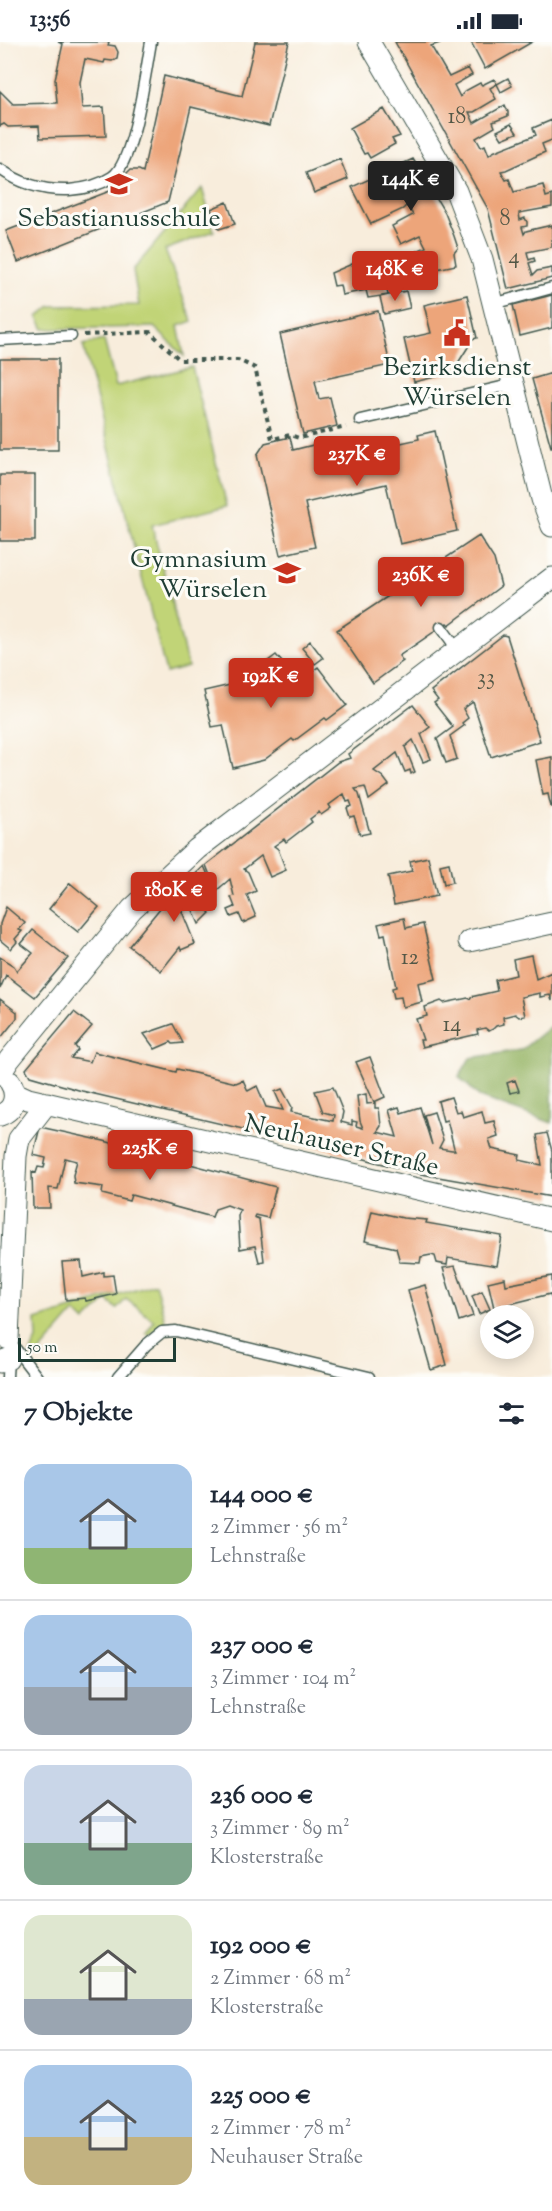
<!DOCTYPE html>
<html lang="de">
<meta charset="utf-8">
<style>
:root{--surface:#fff;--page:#f2f2f3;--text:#1f2937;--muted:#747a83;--line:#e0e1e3;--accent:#c8321e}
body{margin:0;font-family:"Sorts Mill Goudy",serif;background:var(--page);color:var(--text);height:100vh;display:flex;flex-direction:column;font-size:22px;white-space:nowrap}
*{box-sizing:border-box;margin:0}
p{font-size:20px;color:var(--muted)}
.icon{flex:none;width:33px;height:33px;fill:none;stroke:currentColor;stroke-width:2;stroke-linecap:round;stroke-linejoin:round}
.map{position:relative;height:1335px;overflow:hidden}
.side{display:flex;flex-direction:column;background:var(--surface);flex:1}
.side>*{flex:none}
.buttons{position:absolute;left:480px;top:1263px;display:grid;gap:12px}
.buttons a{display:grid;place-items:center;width:54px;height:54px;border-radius:50%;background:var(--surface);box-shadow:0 3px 15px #0003;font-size:30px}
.scale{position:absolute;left:18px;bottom:15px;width:158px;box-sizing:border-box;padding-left:6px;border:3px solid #1f3d34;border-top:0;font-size:16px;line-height:21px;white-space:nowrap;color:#1f3d34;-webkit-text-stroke:4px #fdfcf7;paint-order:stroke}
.price{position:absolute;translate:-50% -51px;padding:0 14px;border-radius:6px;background:var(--accent);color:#fff;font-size:20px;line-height:39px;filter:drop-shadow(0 2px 3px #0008)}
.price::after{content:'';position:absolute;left:50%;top:36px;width:18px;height:14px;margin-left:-9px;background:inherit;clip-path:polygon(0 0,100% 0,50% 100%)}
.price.on{background:#222;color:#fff}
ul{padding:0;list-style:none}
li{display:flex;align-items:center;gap:18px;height:150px;padding:0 24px}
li+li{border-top:2px solid var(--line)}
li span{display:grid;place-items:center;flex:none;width:168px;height:120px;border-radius:18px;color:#555}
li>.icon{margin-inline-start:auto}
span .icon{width:72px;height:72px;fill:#fffc;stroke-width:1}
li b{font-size:26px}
h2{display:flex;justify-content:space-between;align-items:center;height:72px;padding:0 24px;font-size:26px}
.status{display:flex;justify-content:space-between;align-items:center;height:42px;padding:0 30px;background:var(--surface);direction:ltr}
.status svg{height:16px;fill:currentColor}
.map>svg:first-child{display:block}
</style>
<div class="status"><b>13:56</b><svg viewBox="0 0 49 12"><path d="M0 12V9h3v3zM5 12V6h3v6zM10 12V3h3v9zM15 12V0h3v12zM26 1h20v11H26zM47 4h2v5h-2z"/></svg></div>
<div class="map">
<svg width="552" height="1335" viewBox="0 0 552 1335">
<rect width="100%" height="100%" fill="#fdfcf7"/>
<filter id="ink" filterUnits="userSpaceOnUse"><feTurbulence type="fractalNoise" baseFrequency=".0167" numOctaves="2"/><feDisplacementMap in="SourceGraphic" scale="12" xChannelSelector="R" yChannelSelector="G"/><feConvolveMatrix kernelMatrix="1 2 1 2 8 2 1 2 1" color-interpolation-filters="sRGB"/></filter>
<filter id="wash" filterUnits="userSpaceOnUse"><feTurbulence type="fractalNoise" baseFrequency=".008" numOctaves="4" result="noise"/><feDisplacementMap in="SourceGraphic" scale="24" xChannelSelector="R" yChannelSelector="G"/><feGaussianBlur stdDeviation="1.35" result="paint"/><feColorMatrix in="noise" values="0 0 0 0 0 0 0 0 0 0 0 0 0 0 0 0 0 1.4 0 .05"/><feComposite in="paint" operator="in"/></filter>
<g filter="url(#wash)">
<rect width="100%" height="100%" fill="#f8eddc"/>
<!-- green -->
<path fill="#c1d477" stroke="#708856" stroke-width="1.5" d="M202 146 214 189 165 208 192 279 178 284 184 314 154 285 44 287 38 275 51 264 139 263 133 228Z
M104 298 116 344 192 325 227 464 152 483 188 625 166 631 83 303Z
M155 1241 166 1283 157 1285 150 1294 146 1291 154 1279 126 1257 117 1267 107 1258 85 1280 75 1270 34 1317 30 1313 37 1297 36 1278Z"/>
<!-- forest -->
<path fill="#98b668" stroke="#5c7a4e" stroke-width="1.5" d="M552 983V1081L480 1055 459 1035 470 1016 521 1008Z"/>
<g id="blocks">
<!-- building -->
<path fill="#eda57a" d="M58 0H109L108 3 115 4 118 10 117 16 112 19 105 18 104 21 85 17 80 40 82 66 104 65 106 94 40 96 39 84 8 85 4 82 0 84V49L13 62 57 61 55 37 63 2Z
M255 0H289L269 84 191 65 168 160 18 220 6 189 123 144V135L130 128H139L143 130 164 34 242 54Z
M395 0H443L431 4 449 35 468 26 472 33 454 43 460 55 465 49 480 41 482 43 494 37 497 42 490 46 496 57 474 70H469L474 81 505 63 508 70V74L493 80 495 85 476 96 481 105 485 103 489 113 493 110 536 93 533 86 552 78V98L542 102 545 110 506 128 501 129 506 138 509 137 514 150 543 143 546 155 552 153V165L519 171 520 178 525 176 527 180V184L522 185 524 192 526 189 552 183V205L527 210 529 218 534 216 535 219 529 221 533 233 537 229 552 226V236L508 247 488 167Z
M471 0H532L485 27Z
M508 36 512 44 501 50 497 42Z
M384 67 400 94 392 97 395 102 370 116 367 111 364 112 350 86Z
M511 82 517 91 502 97 497 89Z
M340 117 348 137 314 151 306 131Z
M413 117 445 171 454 194 458 206 454 211 456 223 427 229 425 219 420 220 417 209 426 205 420 193 401 202 392 184 413 173 407 163 403 167 371 182 352 145Z
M227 160 235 182 219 187 211 167Z
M373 213 375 225 382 223 388 253 368 256 366 248 342 253 340 243 334 244 331 231Z
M406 249 410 266 384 272 380 255Z
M467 253 477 296 469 298 470 302 458 321 455 322 456 330 414 340 404 297 431 291 424 263Z
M552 253V286L520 294 513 263Z
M378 269 390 323 315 339 319 357 330 355 337 384 303 392 280 292Z
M0 317H58V408H0Z
M552 331V405H551L532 337Z
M435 389 457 489 400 502 386 442 305 461 315 505 280 513 257 413 265 401 290 395 293 408 325 400 330 422 379 410 378 406 419 397 418 393Z
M0 433H35V499H0Z
M479 494 494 517 501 544 449 583 447 581 399 614 403 619 373 641 337 588Z
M503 593 507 594 540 699 491 715 473 660 463 667 468 676 462 681 465 683 450 694 457 717 446 721 437 697 453 685 434 661 438 658 431 649Z
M310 599 323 616 315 622 302 606Z
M276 613 288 627 299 619 309 632 318 625 347 663 327 678 325 676 294 699 292 697 264 718 233 726 223 683 212 685 204 649 239 641Z
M413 663 430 685 421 692 431 717 423 720 413 698 405 705 415 730 411 732 410 728 405 730 397 711 374 729 383 735 389 743 369 758 365 745 355 747 359 752 370 791 360 793 354 774 350 775 347 766 352 764 350 759 347 760 344 752 329 763 331 766 321 773 319 770 310 777 312 780 286 800 284 797 274 804 278 807 286 828 270 835 261 814 244 827 248 830 256 849 247 853 256 875 243 881 239 872 231 875 228 868 235 865 231 855 234 854 230 837 216 849 206 823 338 720 350 716 348 712Z
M552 715V765H551L548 752 543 753 536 718Z
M428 815 437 854 394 863 388 834 412 829 410 819Z
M449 821 453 840 444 842 440 823Z
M204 824 215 849 201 861 210 871 199 882 189 859 181 867 195 902 181 908 180 905 161 929 129 904 161 865Z
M70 841 99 865 78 890 49 867Z
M6 865 25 881 19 888 22 889 15 897 17 900 11 907 0 898V882Z
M404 876 406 886 423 882 436 937 418 941 422 960 403 965 401 955 394 956 392 946 396 945 385 892 381 893 378 882Z
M33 888 68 916 35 955 6 933 0 947V915L14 924 17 929 33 911 21 902Z
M531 913 536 937 552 930V959L550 953 540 955V951L521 955 525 974 519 975 515 972 503 975 504 982 496 984 493 987 489 989 485 986 477 988 478 992 422 1005 420 998H423L416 977 427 974 425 965 441 959 444 961 468 956 470 957 471 955 497 949 495 938 516 933 513 917Z
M0 957 17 970V976L0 997Z
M74 970 92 984 75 1004 78 1008 71 1016 90 1020 94 1010 176 1030 177 1027 236 1041 243 1038 248 1049 257 1044 266 1065 283 1068 275 1050 282 1047 292 1065 291 1070 333 1079 334 1073 323 1070 315 1049 333 1045 343 1070 341 1080 352 1083V1079L357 1080 356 1084 363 1086 360 1079 357 1054 366 1052 367 1062 375 1061V1066H379L381 1084 377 1090 397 1095 389 1068 399 1065 401 1071 420 1065 432 1103 424 1073 434 1070 443 1098 439 1106 452 1108H455L454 1106 447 1078 443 1079 438 1059 451 1055 456 1070 461 1069 463 1075 482 1069 485 1081 494 1079 498 1094 489 1097 492 1107 520 1113 519 1118 542 1123 537 1093 547 1091 552 1109V1155L421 1132 327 1107 82 1049 30 1034 26 1027Z
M173 982 183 1001 173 1002 171 1000 155 1007 144 992Z
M370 1015 385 1055 374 1060 356 1020Z
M515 1038 519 1049 510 1051 507 1041Z
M40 1085 104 1099 276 1145 268 1176 255 1173 254 1175 259 1177 264 1219 259 1220 255 1204 240 1207 238 1174 240 1168 227 1163 215 1167 212 1175 131 1153 129 1159 102 1152 103 1145 74 1141 73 1133 77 1119 65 1116 58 1147 49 1146 50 1166H33L32 1130 36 1131 38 1125 44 1126 46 1116 33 1113Z
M372 1169 403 1176 427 1178 426 1181 502 1194 497 1224 448 1216 447 1223 437 1221 435 1214 431 1213 421 1215 420 1221 400 1220 396 1206 365 1199Z
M81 1219 83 1235 104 1230V1234L113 1233 116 1252 86 1259 85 1256 66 1258 62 1220Z
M455 1224 473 1274 459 1279 443 1226Z
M552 1234V1258L550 1252 494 1266 488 1240 505 1236 506 1243Z
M425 1243 447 1323 431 1328 408 1248Z
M482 1249 490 1267 479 1272 472 1254Z"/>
</g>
</g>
<g filter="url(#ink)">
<use href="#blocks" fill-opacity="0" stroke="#40574d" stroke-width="1.5"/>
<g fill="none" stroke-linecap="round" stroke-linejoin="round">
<defs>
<path id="service" d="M0 127C21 142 43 149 69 148 83 147 100 143 112 135 134 121 146 27 151 0
M493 262 552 246
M0 298 71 294
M360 378 514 342
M441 585 458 608
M8 1297 37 1335
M7 1335 8 1315
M118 1335 146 1303 162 1290 176 1289 369 1335"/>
<path id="minor" d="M369 0 456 149 482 217 542 457 552 484
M469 899 552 881
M0 1032 9 1018 132 867 197 807 552 536
M15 1051 28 1057 552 1178
M0 1073C15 1068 18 1052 10 1040
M8 1297 16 1114 19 1097 47 1061
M0 1320 8 1317"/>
</defs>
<!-- service casing -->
<use href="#service" stroke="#40574d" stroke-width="13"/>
<!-- minor casing -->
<use href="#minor" stroke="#40574d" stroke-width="23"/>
<!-- path -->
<path stroke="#40574d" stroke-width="4" stroke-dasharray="4.5 4.5" stroke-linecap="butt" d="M84 293 150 290 180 318H238L255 326 272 397 290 393 299 396 346 385"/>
<!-- service -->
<use href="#service" stroke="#fff" stroke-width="10"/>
<!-- minor -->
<use href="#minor" stroke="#fff" stroke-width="21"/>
</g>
</g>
<!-- icons -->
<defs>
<symbol id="school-bare" viewBox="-9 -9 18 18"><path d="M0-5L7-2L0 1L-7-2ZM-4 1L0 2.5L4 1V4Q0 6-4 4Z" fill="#c8321e" stroke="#fdfcf7" stroke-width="2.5" paint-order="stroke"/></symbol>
<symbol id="civic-bare" viewBox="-9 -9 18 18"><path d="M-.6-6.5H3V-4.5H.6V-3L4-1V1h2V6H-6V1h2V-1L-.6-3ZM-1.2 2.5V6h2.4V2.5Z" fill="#c8321e" stroke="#fdfcf7" stroke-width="2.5" paint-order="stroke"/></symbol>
</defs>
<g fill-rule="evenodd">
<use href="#school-bare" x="100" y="123" width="38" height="38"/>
<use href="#civic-bare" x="438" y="272" width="38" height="38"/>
<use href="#school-bare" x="268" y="512" width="38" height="38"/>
</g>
<g text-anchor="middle" stroke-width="6" stroke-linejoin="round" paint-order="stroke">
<!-- number labels -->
<g font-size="22" fill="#525746">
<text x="457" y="81">18</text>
<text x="505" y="183">8</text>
<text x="514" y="221">4</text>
<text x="486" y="642">33</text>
<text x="410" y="922">12</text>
<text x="452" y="989">14</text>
</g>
<!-- poi labels -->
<g font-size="26" fill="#1f3d34" stroke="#fdfcf7">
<text x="119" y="184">Sebastianusschule</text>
<text x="457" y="333">Bezirksdienst<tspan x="457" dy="30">Würselen</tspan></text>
<text x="267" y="525" text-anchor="end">Gymnasium<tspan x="267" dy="30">Würselen</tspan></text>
</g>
<!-- street labels -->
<g font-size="26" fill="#1f3d34" stroke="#fdfcf7">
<text transform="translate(342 1102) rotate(13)" y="9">Neuhauser Straße</text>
</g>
</g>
</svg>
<div class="buttons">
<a><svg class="icon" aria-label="layers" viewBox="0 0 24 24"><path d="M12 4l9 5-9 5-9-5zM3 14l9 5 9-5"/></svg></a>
</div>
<div class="scale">50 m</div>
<b class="price on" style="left:411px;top:170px">144K €</b>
<b class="price" style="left:395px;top:260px">148K €</b>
<b class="price" style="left:357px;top:445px">237K €</b>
<b class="price" style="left:421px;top:566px">236K €</b>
<b class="price" style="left:271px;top:667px">192K €</b>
<b class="price" style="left:174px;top:881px">180K €</b>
<b class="price" style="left:150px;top:1139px">225K €</b>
</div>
<section class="side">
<h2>7 Objekte<svg class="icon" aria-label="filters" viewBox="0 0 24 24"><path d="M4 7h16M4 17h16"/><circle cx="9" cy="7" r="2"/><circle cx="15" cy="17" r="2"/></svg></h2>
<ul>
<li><span style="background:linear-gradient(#a9c7e8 70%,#8fb573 0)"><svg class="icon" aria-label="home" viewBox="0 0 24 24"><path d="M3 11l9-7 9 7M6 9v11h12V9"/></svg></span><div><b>144 000 €</b><p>2 Zimmer · 56 m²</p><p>Lehnstraße</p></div></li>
<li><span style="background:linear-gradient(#a9c7e8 60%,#9aa5b1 0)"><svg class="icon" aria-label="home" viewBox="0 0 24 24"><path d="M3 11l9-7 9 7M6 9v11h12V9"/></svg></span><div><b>237 000 €</b><p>3 Zimmer · 104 m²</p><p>Lehnstraße</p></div></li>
<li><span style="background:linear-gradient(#c9d6e8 65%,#7fa58c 0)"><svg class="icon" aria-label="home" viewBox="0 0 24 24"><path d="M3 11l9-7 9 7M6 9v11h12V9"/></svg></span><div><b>236 000 €</b><p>3 Zimmer · 89 m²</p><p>Klosterstraße</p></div></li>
<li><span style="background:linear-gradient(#dfe7d0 70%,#9aa5b1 0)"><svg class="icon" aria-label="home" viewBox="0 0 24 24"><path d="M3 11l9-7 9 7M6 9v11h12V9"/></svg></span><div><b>192 000 €</b><p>2 Zimmer · 68 m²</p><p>Klosterstraße</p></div></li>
<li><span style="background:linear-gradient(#a9c7e8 60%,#c2b280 0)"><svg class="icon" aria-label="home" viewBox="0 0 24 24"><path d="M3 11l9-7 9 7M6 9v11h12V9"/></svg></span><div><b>225 000 €</b><p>2 Zimmer · 78 m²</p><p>Neuhauser Straße</p></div></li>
</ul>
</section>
